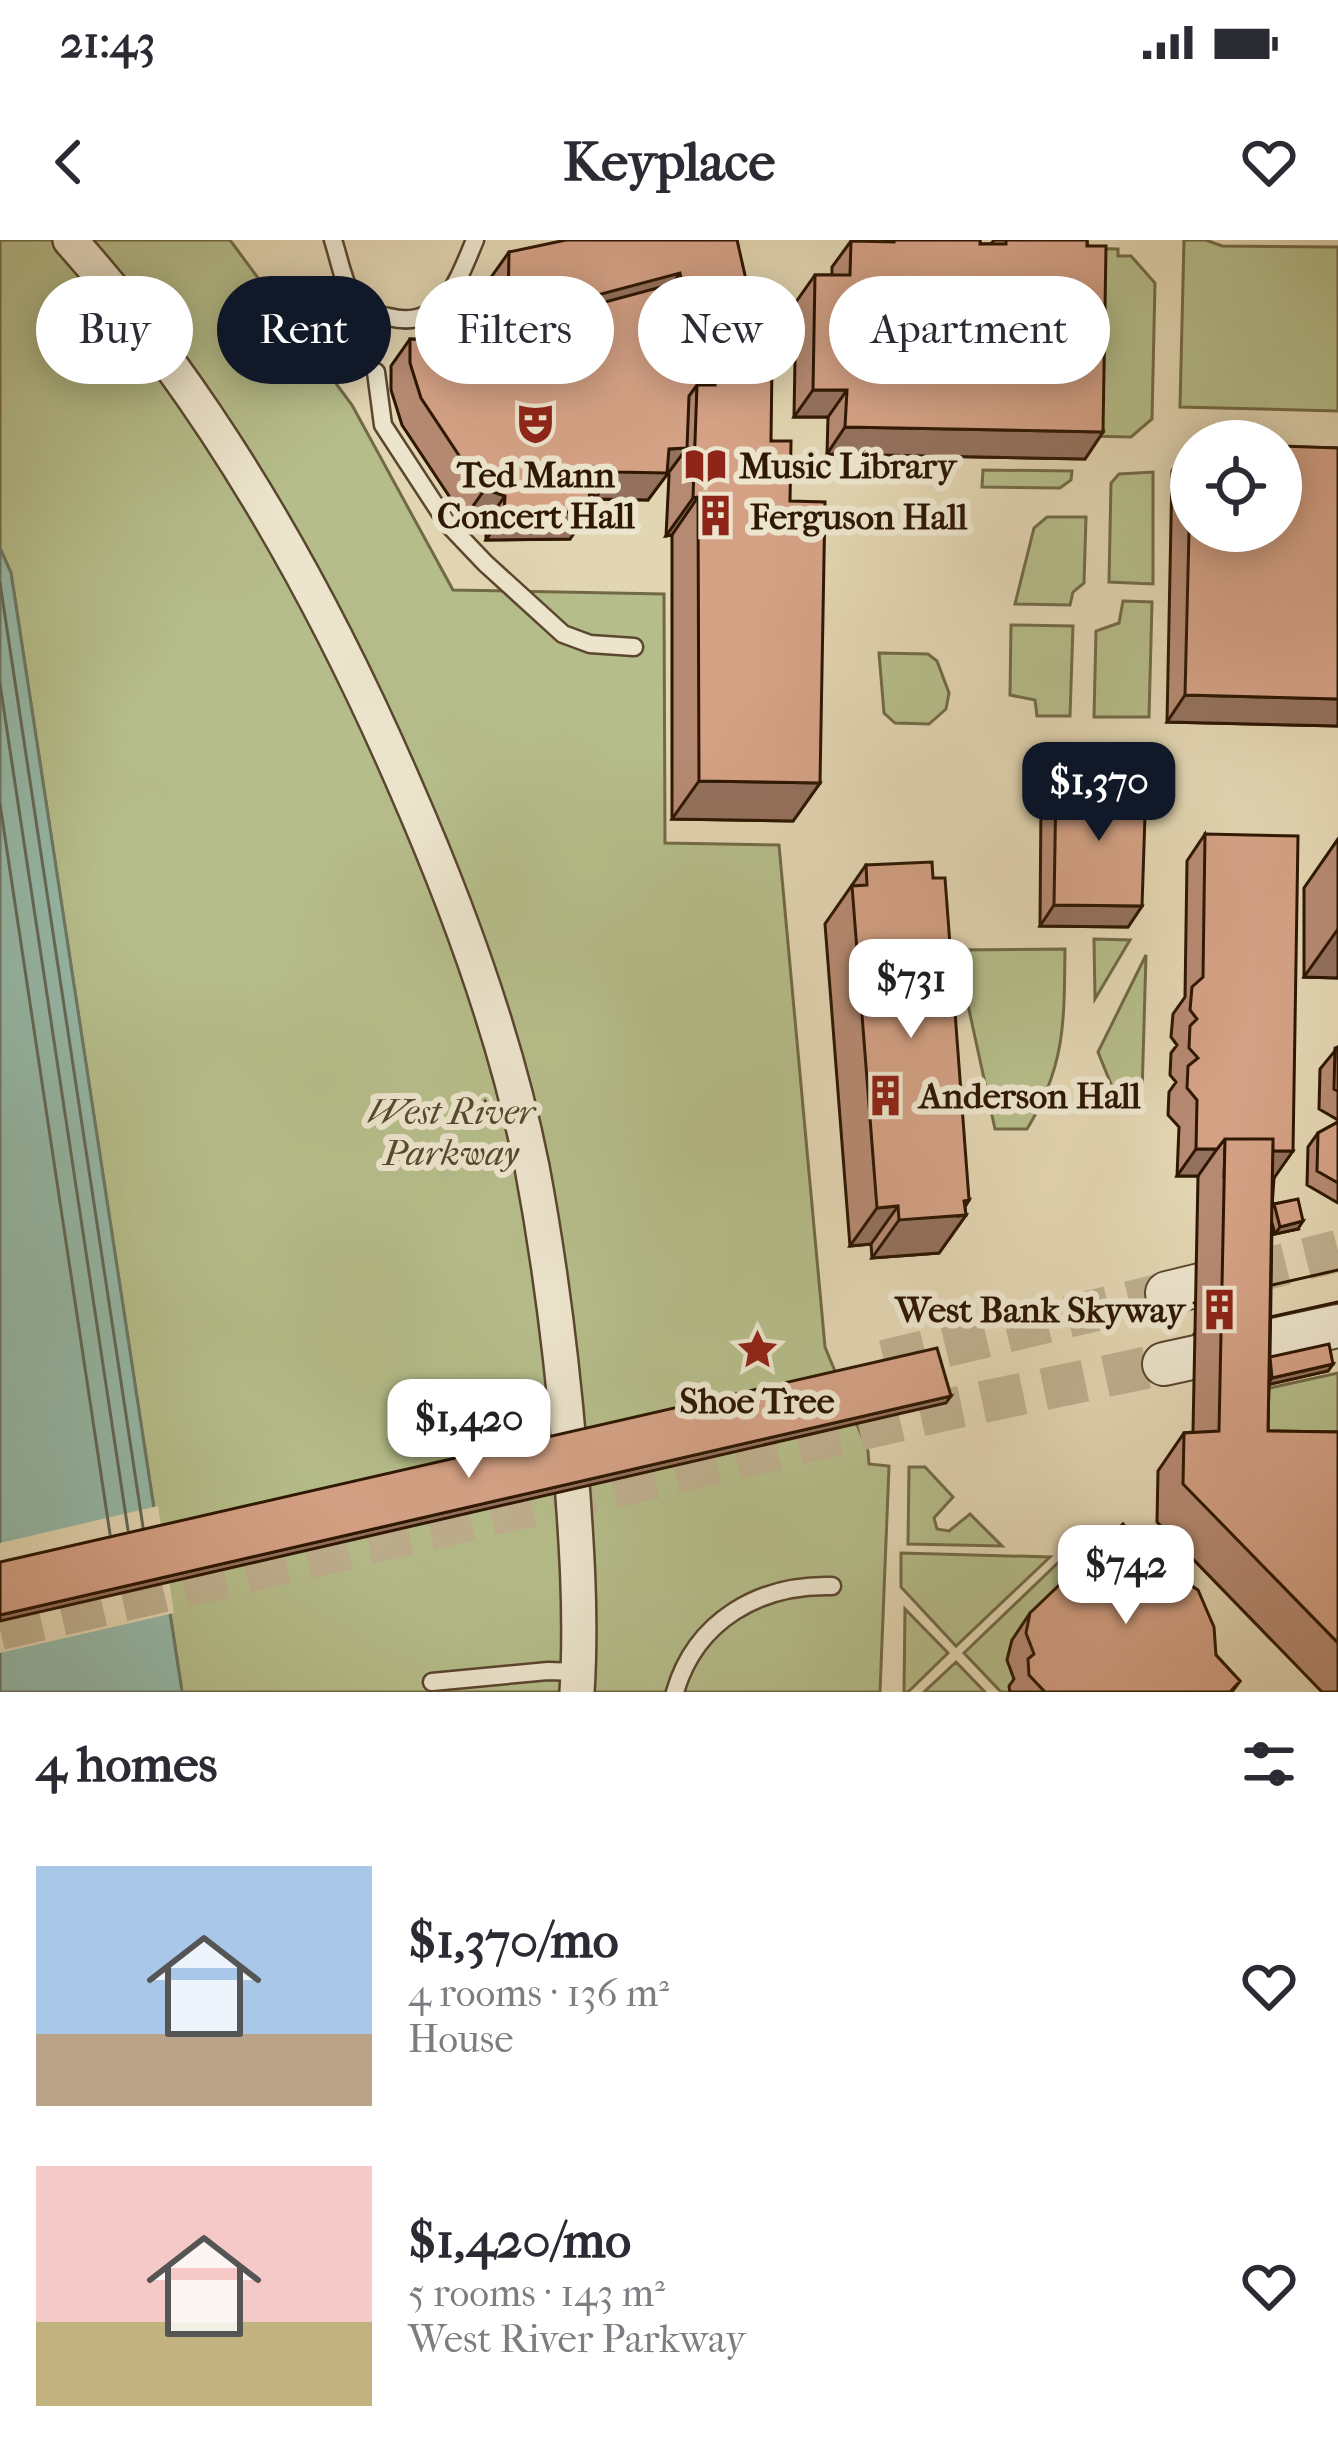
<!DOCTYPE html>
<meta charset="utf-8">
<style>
:root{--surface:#fff;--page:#f2f2f3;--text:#2b2b33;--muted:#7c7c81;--accent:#111827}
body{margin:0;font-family:"IM FELL French Canon",serif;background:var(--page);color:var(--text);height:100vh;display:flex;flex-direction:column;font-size:45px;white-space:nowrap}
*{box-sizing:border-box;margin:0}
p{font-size:39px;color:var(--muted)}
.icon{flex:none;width:66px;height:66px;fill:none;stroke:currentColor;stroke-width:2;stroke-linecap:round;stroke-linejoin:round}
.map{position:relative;height:1452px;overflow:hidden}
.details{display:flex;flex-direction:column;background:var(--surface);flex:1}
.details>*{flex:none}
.guide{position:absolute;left:36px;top:36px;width:1266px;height:108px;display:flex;gap:24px}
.tools{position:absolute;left:1170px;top:180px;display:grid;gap:24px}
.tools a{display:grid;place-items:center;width:132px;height:132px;border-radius:50%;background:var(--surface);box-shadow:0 6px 30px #0003;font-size:60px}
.price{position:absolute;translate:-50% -102px;padding:0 27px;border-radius:24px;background:#fff;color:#222;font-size:39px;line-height:78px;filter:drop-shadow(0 3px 6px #0008)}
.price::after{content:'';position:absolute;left:50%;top:72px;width:36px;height:27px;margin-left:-18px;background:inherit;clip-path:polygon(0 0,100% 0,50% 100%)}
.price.current{background:var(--accent);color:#fff}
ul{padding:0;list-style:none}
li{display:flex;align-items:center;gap:36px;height:300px;padding:0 36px}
li span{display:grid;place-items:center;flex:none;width:336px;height:240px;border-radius:0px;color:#555}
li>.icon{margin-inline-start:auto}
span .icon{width:144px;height:144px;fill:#fffc;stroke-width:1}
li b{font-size:51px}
h2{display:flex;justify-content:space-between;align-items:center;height:144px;padding:0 36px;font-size:51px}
.tag{padding:0 42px;border-radius:54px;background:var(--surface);box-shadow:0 6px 30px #0003;font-size:42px;line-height:108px}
.tag.current{background:var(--accent);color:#fff}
.status{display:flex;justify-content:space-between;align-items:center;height:84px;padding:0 60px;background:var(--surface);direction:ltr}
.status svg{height:33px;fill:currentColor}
header{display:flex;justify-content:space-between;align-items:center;height:156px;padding:0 36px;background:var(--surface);font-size:54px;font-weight:700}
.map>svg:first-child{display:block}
</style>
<div class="status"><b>21:43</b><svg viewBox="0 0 49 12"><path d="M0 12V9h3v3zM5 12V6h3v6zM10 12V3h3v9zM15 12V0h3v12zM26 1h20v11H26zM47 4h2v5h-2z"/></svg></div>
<header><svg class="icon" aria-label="back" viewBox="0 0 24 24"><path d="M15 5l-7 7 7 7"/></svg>Keyplace<svg class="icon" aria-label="heart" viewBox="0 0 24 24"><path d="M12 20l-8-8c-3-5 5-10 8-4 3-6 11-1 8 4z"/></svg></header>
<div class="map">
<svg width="1338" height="1452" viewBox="0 0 1338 1452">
<rect width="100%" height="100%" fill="#e2d5b1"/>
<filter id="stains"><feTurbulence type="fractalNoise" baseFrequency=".00167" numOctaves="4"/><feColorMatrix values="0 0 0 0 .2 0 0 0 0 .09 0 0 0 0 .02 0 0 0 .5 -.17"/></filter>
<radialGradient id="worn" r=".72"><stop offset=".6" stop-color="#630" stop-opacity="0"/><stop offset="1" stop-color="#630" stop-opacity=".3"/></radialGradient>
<!-- green -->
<path fill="#b5bd8a" stroke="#726a46" stroke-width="3" d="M0 0H230L352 165 453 350 664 354 665 603 779 605 825 1107 868 1211 869 1224 889 1226 880 1452H182L11 333 0 308Z
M1184 0H1206L1222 6 1338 7V171L1180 167Z
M1071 8 1118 9V16H1131L1155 43 1152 179 1131 197 1085 196Z
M983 230 1072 231 1071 240 1060 248 982 247Z
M1153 232V344L1109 342 1111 243 1119 234Z
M1047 277H1086L1084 343 1073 352 1070 365 1015 364 1034 288Z
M1123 361 1152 362 1149 477H1094L1096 391 1119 383Z
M1011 385 1073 386 1070 476H1037L1035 460 1010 455Z
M879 413 928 414 937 421 949 453 946 469 929 484 895 483 884 473Z
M1094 699 1130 700 1095 759Z
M1065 709C1064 781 1066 825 1027 889H995L956 710Z
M1146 715 1142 855 1115 854 1098 812Z
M1338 1133V1230L1242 1229V1154Z
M909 1227H925L953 1257 934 1278 937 1289 949 1291 970 1274 1002 1306 908 1304Z
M901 1313 1050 1317 956 1406 901 1347Z
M1064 1317 1097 1318 1012 1400 1007 1420 1015 1441 1010 1452H1001L964 1413Z
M905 1369 948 1413 908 1452H904Z
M956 1422 985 1452H924Z"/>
<!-- water -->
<path fill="#95b9a8" stroke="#6c7866" stroke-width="3" d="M0 308 11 333 182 1452H0Z"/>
<!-- pier -->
<path fill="#e2d5b1" d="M158 1266 174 1373 0 1413V1303Z"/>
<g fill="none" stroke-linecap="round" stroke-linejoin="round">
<!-- shore -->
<path stroke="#626856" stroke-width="3" d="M0 343 143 1287
M0 444 128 1290
M0 564 110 1294"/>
<!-- tertiary-tunnel -->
<path stroke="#beaf8e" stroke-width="42" stroke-dasharray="42 21" stroke-linecap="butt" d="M1245 1034 1338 1011
M884 1121 1167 1053
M0 1389 940 1171 1164 1124"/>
<defs>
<path id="service" d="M333 0C339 18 344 47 355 61 363 71 378 75 389 77 442 91 458 40 475 0
M376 132 383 185 447 283 485 323 563 394 590 404 634 407
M432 1442 548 1431 578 1432
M675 1452C696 1380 760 1344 832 1346"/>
<path id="minor" d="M70 0C214 161 321 351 406 548 459 669 506 797 532 927 550 1023 562 1119 570 1216 576 1294 582 1374 577 1452"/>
<path id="tertiary" d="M1167 1053 1245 1034
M1164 1124 1338 1086"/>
</defs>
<!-- service casing -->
<use href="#service" stroke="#5b462e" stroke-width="21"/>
<!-- minor casing -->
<use href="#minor" stroke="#5b462e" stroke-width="38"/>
<!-- tertiary casing -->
<use href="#tertiary" stroke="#5b462e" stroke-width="46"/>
<!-- service -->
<use href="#service" stroke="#ece4cc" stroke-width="16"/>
<!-- minor -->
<use href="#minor" stroke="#ece4cc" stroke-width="33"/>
<!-- tertiary -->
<use href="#tertiary" stroke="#ece4cc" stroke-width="42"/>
<!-- tram -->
<path stroke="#2e1703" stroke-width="3" d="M1194 1063 1338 1030
M1194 1094 1338 1062"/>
</g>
<!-- wall -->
<path fill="#b68a72" stroke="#2e1703" stroke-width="3" fill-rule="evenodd" d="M737 0 771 201 790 261 820 543 793 581 672 579V295L666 296 669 235H666L648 260 595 259 594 254H589L570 299 486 300V283L466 276 457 268 402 185 391 150V126L410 99 481 101 482 50 509 12ZM492 103H534L533 118 492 117Z
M883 0H980V4H991L994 0H1087L1103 192 1085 219 827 214 828 177H794L796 62 815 35H832V27L851 1 882 2Z
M1191 205 1338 208V486L1167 482 1172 231Z
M1056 542 1142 666 1128 687 1040 686 1041 563Z
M1205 594 1274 938 1272 967 1274 964 1298 989 1275 994 1272 983 1270 1117 1333 1124 1328 1131 1269 1144 1268 1191 1338 1192V1452H1322L1157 1282 1158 1231 1184 1193 1193 1192 1198 936H1177L1179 887 1168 875 1169 852 1176 842 1170 835 1171 813 1177 805 1171 797 1173 774 1185 757 1187 621Z
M1338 599V738L1304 737V648Z
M866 625 933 638 969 960 965 967 966 975 939 1013 872 1018 871 1004 850 1006 825 684Z
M1338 807V880L1319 869 1320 829Z
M1338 882V963L1307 945 1308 907 1318 893Z
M1139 1304 1189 1344 1216 1415 1240 1441 1232 1452H1010L1009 1446 1014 1439 1007 1420 1012 1400 1030 1373Z"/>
<!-- shaded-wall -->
<path fill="#94715d" stroke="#2e1703" stroke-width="3" d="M680 33 653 71 553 76 534 103H481L508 65Z
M702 130H714L697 154V145L675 168Z
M813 150H847L828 177H794Z
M845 187 1103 192 1085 219 827 214Z
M687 208 648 260 595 259 614 232 669 209Z
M590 227H613L594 254H571Z
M485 249 505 256 486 283 466 276Z
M698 257 672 295 666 296 693 258Z
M589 272 570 299 486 300 504 273Z
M1185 455 1338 459V486L1167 482Z
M699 541 820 543 793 581 672 579Z
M1054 665 1142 666 1128 687 1040 686Z
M1338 689V738L1304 737Z
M1196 909H1217L1198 936H1177Z
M1225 910 1293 911 1274 938 1224 937Z
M969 960 959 976 966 975 939 1013 872 1018 899 980Z
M898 966 871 1004 850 1006 877 968Z
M1303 981 1298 989 1275 994 1280 987Z
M1333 1124 1328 1131 1267 1145 1272 1138Z
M951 1156 946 1163 0 1381V1375Z"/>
<!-- building -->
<path fill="#d4a185" stroke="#2e1703" stroke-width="3" d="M566 0H737L765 123H772L771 201H791L790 261 825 262 820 543 699 541 698 257 693 258 697 145H715L714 130H702L680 33 560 65H508L509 12Z
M894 0H980V4H1006V0H1087V6H1106L1103 192 845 187 847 150H813L815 35H850L851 1 894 2Z
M672 44 694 141H706V145H697L689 156 687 208 669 209 667 233 614 232 613 227H590L589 272 504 273 505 256 485 249 476 241 421 158 410 123V99L492 101V117L551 119 553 76Z
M1281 206 1338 208V459L1185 455 1191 210V291H1281Z
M1056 542 1146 545 1142 666 1054 665Z
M1205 594 1298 596 1293 911H1273V899H1225L1217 909H1196L1197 860 1187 848 1188 826 1198 818 1189 808 1190 786 1197 779 1190 770 1192 747 1203 737Z
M932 622 933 638H945L969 960 964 961 966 975 899 980 898 966 877 968 852 646 867 645 866 625Z
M1338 807V851L1334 849 1335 808Z
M1338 882V943L1317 931 1318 893Z
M1225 899H1273L1268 1191 1338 1192V1403L1183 1244 1184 1193 1219 1191Z
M1298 959 1303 981 1280 987 1274 964Z
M1329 1104 1333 1124 1272 1138 1270 1117Z
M937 1108 951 1156 0 1375V1322Z
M1123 1284 1139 1304 1158 1305 1159 1320 1190 1321 1189 1344 1198 1350 1214 1387 1216 1415 1240 1441 1230 1452H1045L1029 1435 1028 1419 1034 1414 1026 1393 1030 1373Z"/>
<!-- icons -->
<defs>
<symbol id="theatre-bare" viewBox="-9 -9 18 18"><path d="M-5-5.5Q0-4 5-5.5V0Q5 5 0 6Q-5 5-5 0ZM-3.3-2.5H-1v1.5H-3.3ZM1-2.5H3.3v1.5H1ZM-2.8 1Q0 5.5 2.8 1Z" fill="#8f2418" stroke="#ece4cc" stroke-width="2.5" paint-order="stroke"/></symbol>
<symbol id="library-bare" viewBox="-9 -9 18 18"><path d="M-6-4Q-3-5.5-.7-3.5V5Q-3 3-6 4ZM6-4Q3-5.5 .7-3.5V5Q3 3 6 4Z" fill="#8f2418" stroke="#ece4cc" stroke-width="2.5" paint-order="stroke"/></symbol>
<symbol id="building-bare" viewBox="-9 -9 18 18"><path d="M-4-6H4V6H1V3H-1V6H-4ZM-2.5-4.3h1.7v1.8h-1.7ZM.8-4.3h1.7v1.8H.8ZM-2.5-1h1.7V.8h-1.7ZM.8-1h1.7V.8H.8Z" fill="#8f2418" stroke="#ece4cc" stroke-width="2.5" paint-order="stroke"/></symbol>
<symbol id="sight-bare" viewBox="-9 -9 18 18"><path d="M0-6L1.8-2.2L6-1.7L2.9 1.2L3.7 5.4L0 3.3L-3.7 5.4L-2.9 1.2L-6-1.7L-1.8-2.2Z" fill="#8f2418" stroke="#ece4cc" stroke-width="2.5" paint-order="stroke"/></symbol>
</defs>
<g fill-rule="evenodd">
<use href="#theatre-bare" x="506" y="154" width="59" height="59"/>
<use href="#library-bare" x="676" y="196" width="59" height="59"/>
<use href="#building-bare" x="686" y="246" width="59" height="59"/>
<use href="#building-bare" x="856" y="826" width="59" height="59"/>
<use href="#building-bare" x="1190" y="1040" width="59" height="59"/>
<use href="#sight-bare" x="728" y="1080" width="59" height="59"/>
</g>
<g text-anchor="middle" stroke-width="12" stroke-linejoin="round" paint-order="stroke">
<!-- poi labels -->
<g font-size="36" font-weight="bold" fill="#2e1703" stroke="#ece4cc" text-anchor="start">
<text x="739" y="238">Music Library</text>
<text x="536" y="247" text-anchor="middle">Ted Mann<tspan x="536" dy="41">Concert Hall</tspan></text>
<text x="750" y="289">Ferguson Hall</text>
<text x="919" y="868">Anderson Hall</text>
<text x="1185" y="1082" text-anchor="end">West Bank Skyway</text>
<text x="757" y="1173" text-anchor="middle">Shoe Tree</text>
</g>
<!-- park labels -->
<g font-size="36" font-style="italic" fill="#56492c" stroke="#ece4cc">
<text x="451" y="884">West River<tspan x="451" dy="41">Parkway</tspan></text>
</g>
</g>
<rect width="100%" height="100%" filter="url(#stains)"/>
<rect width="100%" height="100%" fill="url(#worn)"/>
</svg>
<div class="tools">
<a><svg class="icon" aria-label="locate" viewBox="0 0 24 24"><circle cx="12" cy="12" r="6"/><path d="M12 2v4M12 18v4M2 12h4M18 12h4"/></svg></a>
</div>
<b class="price current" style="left:1099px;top:604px">$1,370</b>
<b class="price" style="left:911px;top:801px">$731</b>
<b class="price" style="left:469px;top:1241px">$1,420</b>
<b class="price" style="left:1126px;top:1387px">$742</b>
<div class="guide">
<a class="tag">Buy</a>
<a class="tag current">Rent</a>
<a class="tag">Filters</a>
<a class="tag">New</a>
<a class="tag">Apartment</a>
</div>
</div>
<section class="details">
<h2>4 homes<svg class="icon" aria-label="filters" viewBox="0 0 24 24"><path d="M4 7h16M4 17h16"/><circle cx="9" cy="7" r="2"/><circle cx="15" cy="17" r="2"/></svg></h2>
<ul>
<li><span style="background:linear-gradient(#a9c7e8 70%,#b9a48a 0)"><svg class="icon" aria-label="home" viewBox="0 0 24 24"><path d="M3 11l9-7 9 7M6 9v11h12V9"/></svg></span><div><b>$1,370/mo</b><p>4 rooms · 136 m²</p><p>House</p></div><svg class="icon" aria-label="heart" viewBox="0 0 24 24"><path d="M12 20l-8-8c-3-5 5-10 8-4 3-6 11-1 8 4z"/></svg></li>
<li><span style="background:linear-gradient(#f6c9c9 65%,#c2b280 0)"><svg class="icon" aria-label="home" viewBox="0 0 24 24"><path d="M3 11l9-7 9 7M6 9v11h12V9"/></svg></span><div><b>$1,420/mo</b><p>5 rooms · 143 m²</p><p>West River Parkway</p></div><svg class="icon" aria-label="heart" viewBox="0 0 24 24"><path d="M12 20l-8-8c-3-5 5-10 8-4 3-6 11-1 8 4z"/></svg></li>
</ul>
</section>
